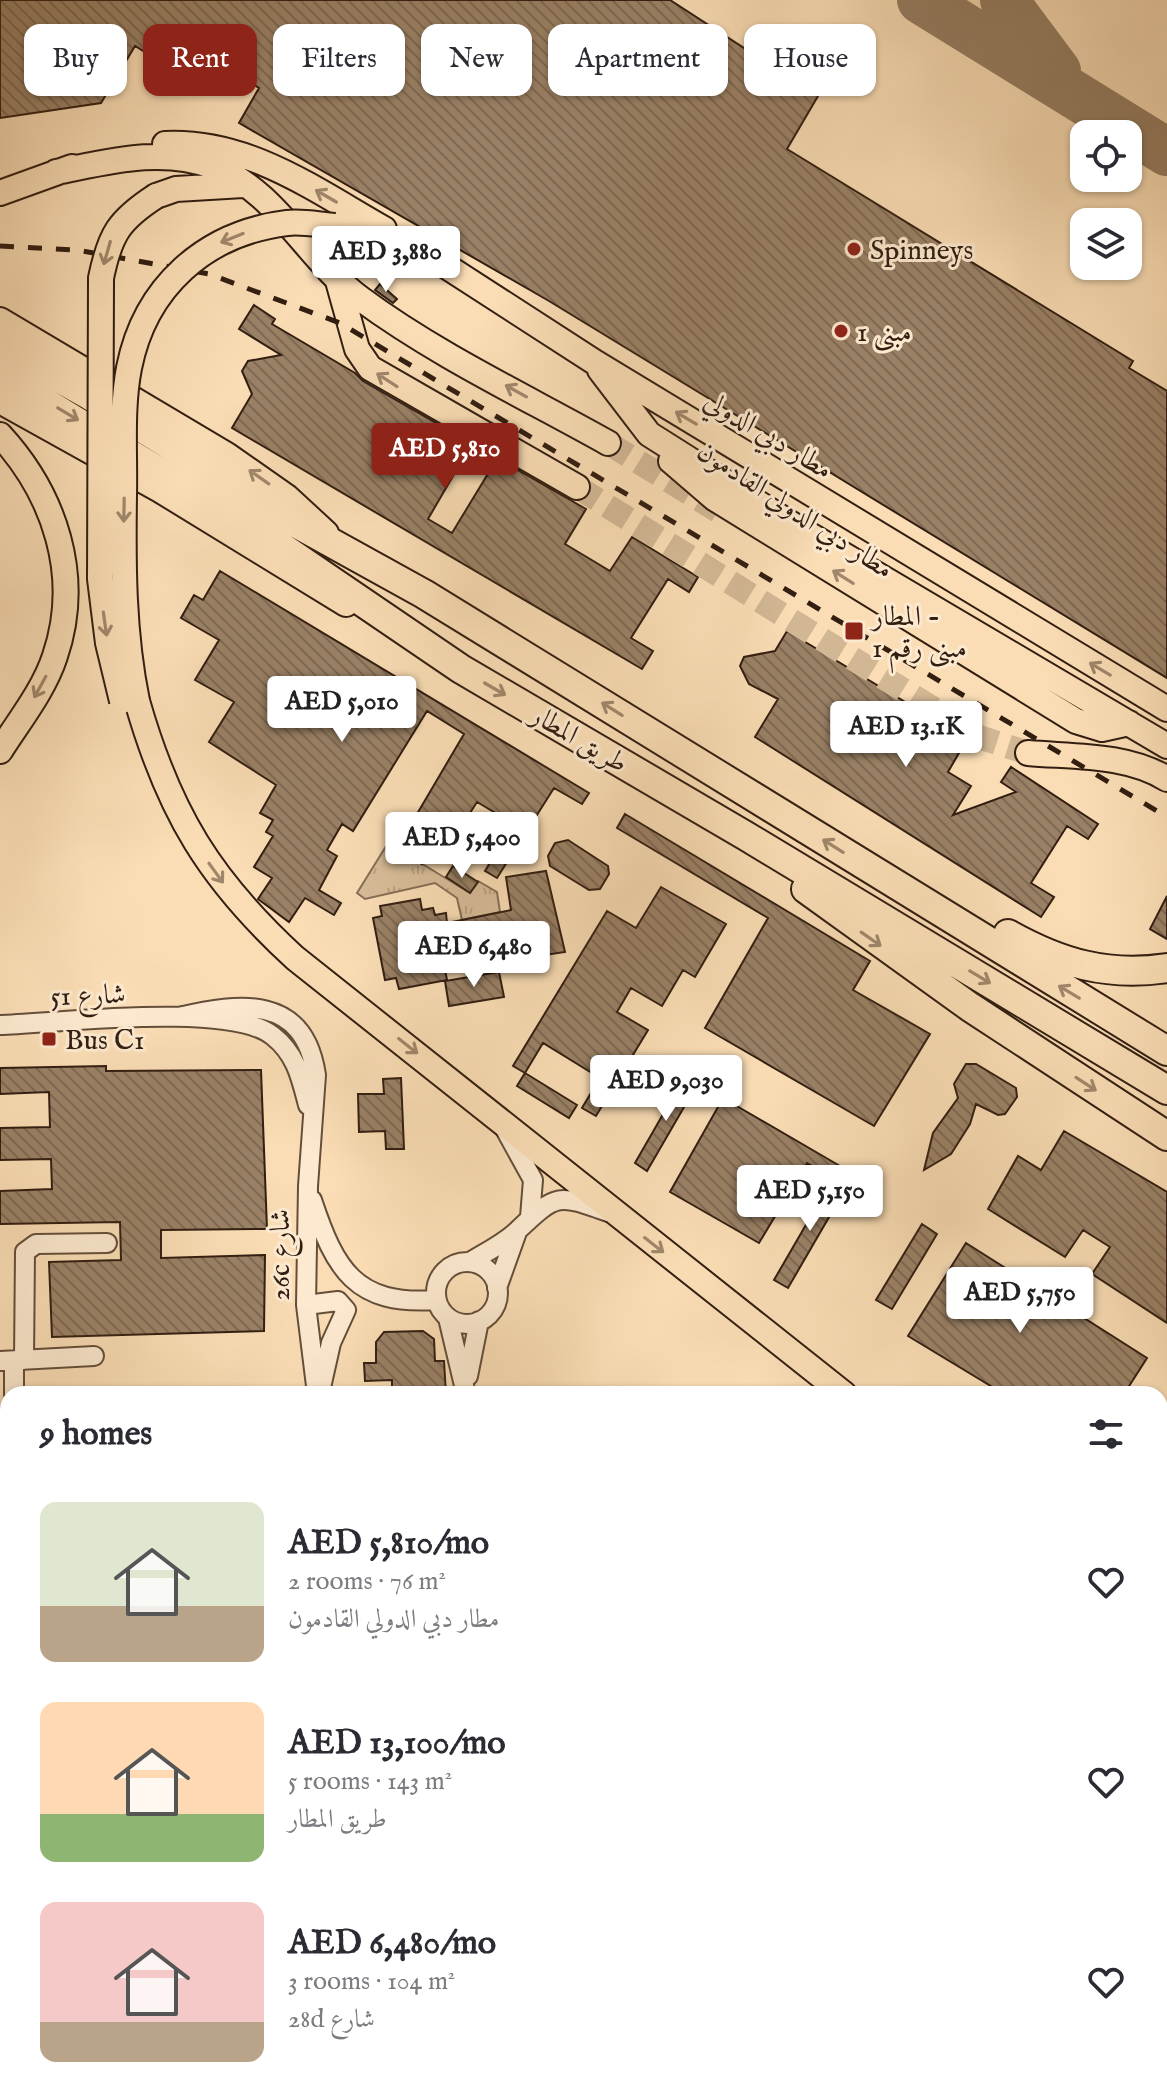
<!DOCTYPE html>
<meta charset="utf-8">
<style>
:root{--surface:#fff;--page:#f2f2f3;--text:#2b2b33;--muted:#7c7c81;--accent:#8f2418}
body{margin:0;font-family:"IM FELL English",Amiri,serif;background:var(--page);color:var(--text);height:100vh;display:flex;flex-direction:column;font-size:30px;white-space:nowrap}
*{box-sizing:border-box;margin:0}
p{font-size:26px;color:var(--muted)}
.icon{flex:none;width:44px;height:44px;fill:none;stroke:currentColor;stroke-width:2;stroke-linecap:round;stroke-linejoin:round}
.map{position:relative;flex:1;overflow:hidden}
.sheet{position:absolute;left:0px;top:1386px;width:1168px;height:714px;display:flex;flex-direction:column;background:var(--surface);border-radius:24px 24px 0 0;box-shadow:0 2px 6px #0004}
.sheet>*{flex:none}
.guide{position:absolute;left:24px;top:24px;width:1120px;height:72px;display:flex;gap:16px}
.tools{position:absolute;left:1070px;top:120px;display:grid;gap:16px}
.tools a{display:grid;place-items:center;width:72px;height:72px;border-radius:16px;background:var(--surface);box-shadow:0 2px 6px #0004;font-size:40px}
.price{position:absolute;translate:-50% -68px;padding:0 18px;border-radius:8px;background:#fff;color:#222;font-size:26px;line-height:52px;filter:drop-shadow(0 2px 4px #0008)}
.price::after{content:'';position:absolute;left:50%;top:48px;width:24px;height:18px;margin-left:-12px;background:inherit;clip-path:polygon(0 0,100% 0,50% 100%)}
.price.current{background:var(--accent);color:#fff}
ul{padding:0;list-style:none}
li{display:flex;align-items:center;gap:24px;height:200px;padding:0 40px}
li span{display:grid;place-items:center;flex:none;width:224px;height:160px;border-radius:16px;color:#555}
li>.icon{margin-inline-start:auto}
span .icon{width:96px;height:96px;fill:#fffc;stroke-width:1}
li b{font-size:34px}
h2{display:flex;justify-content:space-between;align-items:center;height:96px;padding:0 40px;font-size:34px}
.pill{padding:0 28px;border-radius:16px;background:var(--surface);box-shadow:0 2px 6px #0004;font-size:28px;line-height:72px}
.pill.current{background:var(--accent);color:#fff}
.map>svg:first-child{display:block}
</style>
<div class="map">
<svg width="1167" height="2099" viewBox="0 0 1167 2099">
<defs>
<pattern id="grass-tufts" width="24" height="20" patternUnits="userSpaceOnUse" patternTransform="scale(2)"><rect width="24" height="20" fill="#d8bd99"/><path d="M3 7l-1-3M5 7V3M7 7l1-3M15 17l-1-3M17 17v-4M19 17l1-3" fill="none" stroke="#baa283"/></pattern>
<pattern id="building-back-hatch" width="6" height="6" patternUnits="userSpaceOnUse" patternTransform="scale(2)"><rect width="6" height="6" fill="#9a8166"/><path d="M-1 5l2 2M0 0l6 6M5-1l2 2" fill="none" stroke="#7e6953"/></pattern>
</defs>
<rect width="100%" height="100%" fill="#faddb5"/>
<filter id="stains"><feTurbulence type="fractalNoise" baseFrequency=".0025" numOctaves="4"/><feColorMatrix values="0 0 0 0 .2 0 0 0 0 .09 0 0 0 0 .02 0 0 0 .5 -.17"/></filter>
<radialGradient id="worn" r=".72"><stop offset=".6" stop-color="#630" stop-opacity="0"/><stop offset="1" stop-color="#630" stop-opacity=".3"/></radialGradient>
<!-- grass -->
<path fill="url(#grass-tufts)" stroke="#856e55" stroke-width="2" d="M388 843 470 893 478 881 497 892 500 912 462 920 457 898 435 883 365 899 357 893Z"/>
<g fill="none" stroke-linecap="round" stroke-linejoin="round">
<!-- taxiway -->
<path stroke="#967e63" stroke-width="48" d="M921 0 1167 152
M1004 0 1057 71"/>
</g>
<!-- building -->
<path fill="url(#building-back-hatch)" stroke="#321e11" stroke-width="2" fill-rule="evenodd" d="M0 0H670L818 96 787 149 1133 361 1129 368 1167 391V678L549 301 239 123 259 88 169 32 153 57 135 46 101 103 0 118Z
M380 284 397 299 393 303 375 290Z
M254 305 275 319 272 324 355 373 363 381 586 509 565 544 610 571 632 537 698 577 689 592 668 579 631 638 653 651 642 669 232 428 252 394 242 371 248 361 281 355 239 329ZM464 457 489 472 452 533 428 519Z
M220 571 589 793 582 804 554 788 497 878 485 871 514 824 477 802 452 841 441 834 422 864 397 848 464 734 427 711 353 831 342 824 327 850 337 856 319 890 341 903 334 915 305 898 289 922 258 899 272 878 254 867 273 836 266 832 273 820 260 813 276 785 209 742 234 702 195 680 219 640 181 618 194 595 203 600Z
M787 631 967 739 948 772 971 786 953 815 1016 792 1001 782 1011 767 1098 824 1088 839 1067 826 1031 883 1054 897 1041 917 755 737 778 699 749 684 740 666 744 657 775 651Z
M625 814 870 961 853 990 930 1034 874 1126 705 1028 768 918 617 828Z
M568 840 608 866 609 874 600 889 589 890 550 866 548 856 555 843Z
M453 866 478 882 470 893 446 877Z
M546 871 565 952 518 959 515 933 451 946 452 952 442 953 447 980 399 989 396 978 385 980 373 918 382 916 380 906 420 899 422 910 433 908 435 915 446 913 447 923 511 910 506 877Z
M661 887 726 924 695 977 683 970 662 1006 631 988 617 1012 648 1030 596 1116 582 1108 600 1078 543 1043 525 1073 513 1066 607 911 636 928Z
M1167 896V939L1150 929Z
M499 972 504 997 449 1006 445 981Z
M966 1064H976L1016 1088 1017 1097 1005 1114 998 1115 976 1104 970 1124 951 1154 924 1170 933 1133 958 1098 954 1084Z
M106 1066V1071L261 1070 267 1229 161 1230V1258L265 1255 264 1331 52 1337 49 1262 121 1260 120 1222 0 1224V1191L52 1189 51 1159 0 1160V1128L50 1127 49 1092 0 1094V1068Z
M525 1073 577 1105 569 1118 517 1086Z
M685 1076 698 1083 647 1171 635 1163Z
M401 1078 404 1149H386L385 1131 359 1132 358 1094H384L383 1079Z
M723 1098 840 1166 833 1178 807 1163 759 1243 670 1192Z
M1064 1131 1167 1192V1323L1092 1274 1110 1247 1083 1230 1065 1257 988 1209 1018 1156 1041 1170Z
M833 1178 847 1186 788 1288 774 1280Z
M922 1224 937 1234 892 1309 876 1300Z
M966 1243 1147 1358 1124 1394H1004L908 1336Z
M423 1331 434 1339 435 1361H444L446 1394H392V1380L365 1381 364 1363H376V1342L384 1332Z"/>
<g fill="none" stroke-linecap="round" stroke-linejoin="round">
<!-- major-tunnel -->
<path stroke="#d2b794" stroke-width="24" stroke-dasharray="24 12" stroke-linecap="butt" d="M608 443 718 511
M577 487 979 737 1028 753"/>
<defs>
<path id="minor" d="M179 1017C240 1003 304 994 316 1075L308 1186 306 1305 317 1394
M0 1025C59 1023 231 1002 273 1036 296 1054 301 1078 308 1105
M506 1131 533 1180 530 1217
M312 1200C335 1269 355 1306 436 1300
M436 1293a31 31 0 1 1 62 0a31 31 0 1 1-62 0Z
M470 1262C486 1252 505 1243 518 1230 557 1193 558 1194 608 1212
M497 1288 517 1232
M306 1305 338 1301 346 1310 331 1343 320 1392
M448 1318 466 1394
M24 1360 25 1252 36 1244 107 1243
M0 1361 94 1356
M14 1361V1394
M468 1376 479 1321
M0 1458 8 1457
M6 1664 8 1690
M1160 1828H1167
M0 1873H8
M1160 1973H1167
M0 2015H8
M234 2092 235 2099
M466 2092V2099
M1072 2092V2099"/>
<path id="major" d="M165 144C248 140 315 190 384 229
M56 172C108 162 160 147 212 166 277 190 307 260 361 299 437 355 526 397 608 443
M0 193 72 167
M156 196 176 189 243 185
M335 226 418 248 596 363 1167 709
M338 281 357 349 370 368 577 487
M0 320 227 455 287 497 326 533
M600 370 649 434 788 522 1167 746
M0 401 160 490 346 604
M0 435C55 495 82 576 55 656 44 690 19 721 0 751
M671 461 714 498 1076 721 1102 729 1129 723
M137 701C169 813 210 880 295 958L844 1394
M1028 753C1074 757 1127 754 1167 779
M1160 1599H1167
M1160 1645 1167 1651"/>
<path id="highway" d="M0 345 89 395 292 521 424 594 1167 1051
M0 375 267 537 461 669 746 836 1167 1090
M806 889 970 1007 1167 1136
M1008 934C1060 963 1107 977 1167 968"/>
</defs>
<!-- minor casing -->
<use href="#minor" stroke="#644e3a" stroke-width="22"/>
<!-- major casing -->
<use href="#major" stroke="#321e11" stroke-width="28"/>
<!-- highway casing -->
<use href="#highway" stroke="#321e11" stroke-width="32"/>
<!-- minor -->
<use href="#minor" stroke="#fce9cf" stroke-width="18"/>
<!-- major -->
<use href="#major" stroke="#faddb5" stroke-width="24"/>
<!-- highway -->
<use href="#highway" stroke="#faddb5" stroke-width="28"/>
<!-- rail -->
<path stroke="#321e11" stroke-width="5" stroke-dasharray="14 14" stroke-linecap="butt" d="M0 246 77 250 209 274 340 323 1167 817"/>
<defs>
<path id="major-bridge" d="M122 701 108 643 100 579 101 278C110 234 119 220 156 196
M137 701C123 633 123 565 124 495 125 454 121 409 129 368 145 287 205 233 287 223 302 221 320 225 335 226"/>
</defs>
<!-- major-bridge casing -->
<use href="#major-bridge" stroke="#321e11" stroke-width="28" stroke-linecap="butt"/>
<!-- major-bridge -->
<use href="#major-bridge" stroke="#faddb5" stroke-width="24"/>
</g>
<!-- one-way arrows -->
<defs><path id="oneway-shaft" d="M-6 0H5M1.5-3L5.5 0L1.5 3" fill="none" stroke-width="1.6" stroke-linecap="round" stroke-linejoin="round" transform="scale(2)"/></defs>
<g stroke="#a0876b">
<use href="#oneway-shaft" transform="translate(326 196) rotate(-150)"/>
<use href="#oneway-shaft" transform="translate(232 238) rotate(158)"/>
<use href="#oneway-shaft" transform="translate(107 253) rotate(106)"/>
<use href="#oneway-shaft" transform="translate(387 380) rotate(-147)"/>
<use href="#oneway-shaft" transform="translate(516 391) rotate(-151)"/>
<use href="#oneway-shaft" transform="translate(68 414) rotate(31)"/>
<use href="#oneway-shaft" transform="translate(686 418) rotate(-149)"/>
<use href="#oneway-shaft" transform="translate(259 477) rotate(-145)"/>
<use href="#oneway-shaft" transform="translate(124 510) rotate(91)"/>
<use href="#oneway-shaft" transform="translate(843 577) rotate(-148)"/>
<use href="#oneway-shaft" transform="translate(105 624) rotate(82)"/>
<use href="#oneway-shaft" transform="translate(1100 669) rotate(-149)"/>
<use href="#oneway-shaft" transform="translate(40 687) rotate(119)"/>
<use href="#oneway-shaft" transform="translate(495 689) rotate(30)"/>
<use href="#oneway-shaft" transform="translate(612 709) rotate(-148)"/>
<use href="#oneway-shaft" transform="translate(833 846) rotate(-148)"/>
<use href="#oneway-shaft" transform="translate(216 873) rotate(54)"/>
<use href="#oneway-shaft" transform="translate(871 939) rotate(35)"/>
<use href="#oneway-shaft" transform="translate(980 977) rotate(31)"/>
<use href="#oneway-shaft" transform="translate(1069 992) rotate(-149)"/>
<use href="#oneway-shaft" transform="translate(408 1046) rotate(38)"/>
<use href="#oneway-shaft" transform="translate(1086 1084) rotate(33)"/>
<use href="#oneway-shaft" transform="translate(654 1245) rotate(38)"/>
</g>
<!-- markers -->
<g fill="#8f2418" stroke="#fce9cf" stroke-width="3">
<circle cx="854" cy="249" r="8"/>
<circle cx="841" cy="331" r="8"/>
<rect x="844" y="621" width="20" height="20" rx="4"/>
<rect x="41" y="1031" width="16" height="16" rx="4"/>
</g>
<g text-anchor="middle" stroke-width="6" stroke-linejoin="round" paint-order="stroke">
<!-- poi labels -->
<g font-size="28" fill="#321e11" stroke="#fce9cf" text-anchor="start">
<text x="870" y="259">Spinneys</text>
<text x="857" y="341">مبنى 1</text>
<text x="872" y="625">المطار -<tspan x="872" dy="32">مبنى رقم 1</tspan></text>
<text x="65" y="1049">Bus C1</text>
</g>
<!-- street labels -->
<g font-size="28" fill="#321e11" stroke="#fce9cf">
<text transform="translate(769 434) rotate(31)" y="10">مطار دبي الدولي</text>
<text transform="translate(796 509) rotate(33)" y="10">مطار دبي الدولي القادمون</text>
<text transform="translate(580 738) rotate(30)" y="10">طريق المطار</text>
<text transform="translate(88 994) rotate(-2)" y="10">شارع 51</text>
<text transform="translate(279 1255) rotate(-90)" y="10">26c شارع</text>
</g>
</g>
<rect width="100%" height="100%" filter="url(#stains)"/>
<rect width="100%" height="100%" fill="url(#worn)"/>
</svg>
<div class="tools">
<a><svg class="icon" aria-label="locate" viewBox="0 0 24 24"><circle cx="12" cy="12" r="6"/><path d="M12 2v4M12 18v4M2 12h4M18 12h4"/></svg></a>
<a><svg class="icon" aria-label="layers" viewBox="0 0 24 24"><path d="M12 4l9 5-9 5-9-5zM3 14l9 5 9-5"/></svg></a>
</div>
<b class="price" style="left:386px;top:294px">AED 3,880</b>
<b class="price current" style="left:445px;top:491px">AED 5,810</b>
<b class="price" style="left:342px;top:744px">AED 5,010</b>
<b class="price" style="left:906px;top:769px">AED 13.1K</b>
<b class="price" style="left:462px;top:880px">AED 5,400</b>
<b class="price" style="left:474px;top:989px">AED 6,480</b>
<b class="price" style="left:666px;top:1123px">AED 9,030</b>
<b class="price" style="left:810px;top:1233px">AED 5,150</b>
<b class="price" style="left:1020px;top:1335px">AED 5,750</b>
<div class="guide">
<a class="pill">Buy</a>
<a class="pill current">Rent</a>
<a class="pill">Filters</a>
<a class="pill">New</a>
<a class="pill">Apartment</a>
<a class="pill">House</a>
</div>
<section class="sheet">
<h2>9 homes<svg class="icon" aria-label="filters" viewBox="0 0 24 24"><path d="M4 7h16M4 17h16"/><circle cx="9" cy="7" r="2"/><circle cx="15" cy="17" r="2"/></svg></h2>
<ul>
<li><span style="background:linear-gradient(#dfe7d0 65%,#b9a48a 0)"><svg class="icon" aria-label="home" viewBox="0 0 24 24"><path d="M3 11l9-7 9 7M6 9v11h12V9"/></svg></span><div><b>AED 5,810/mo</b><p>2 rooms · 76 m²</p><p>مطار دبي الدولي القادمون</p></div><svg class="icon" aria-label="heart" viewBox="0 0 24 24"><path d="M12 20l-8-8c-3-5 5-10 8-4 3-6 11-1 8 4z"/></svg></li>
<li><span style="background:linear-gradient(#ffd9b3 70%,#8fb573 0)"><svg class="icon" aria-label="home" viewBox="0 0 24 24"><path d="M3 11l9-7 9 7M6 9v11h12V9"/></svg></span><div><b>AED 13,100/mo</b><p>5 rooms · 143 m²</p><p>طريق المطار</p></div><svg class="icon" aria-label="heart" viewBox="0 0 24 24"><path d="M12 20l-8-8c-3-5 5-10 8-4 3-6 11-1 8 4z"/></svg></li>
<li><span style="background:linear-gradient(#f6c9c9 75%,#b9a48a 0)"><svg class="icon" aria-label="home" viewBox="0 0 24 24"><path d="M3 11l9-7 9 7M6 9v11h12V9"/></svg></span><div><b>AED 6,480/mo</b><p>3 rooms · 104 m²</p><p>28d شارع</p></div><svg class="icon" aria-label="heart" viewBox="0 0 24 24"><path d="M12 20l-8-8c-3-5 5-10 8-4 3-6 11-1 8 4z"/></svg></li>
</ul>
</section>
</div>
